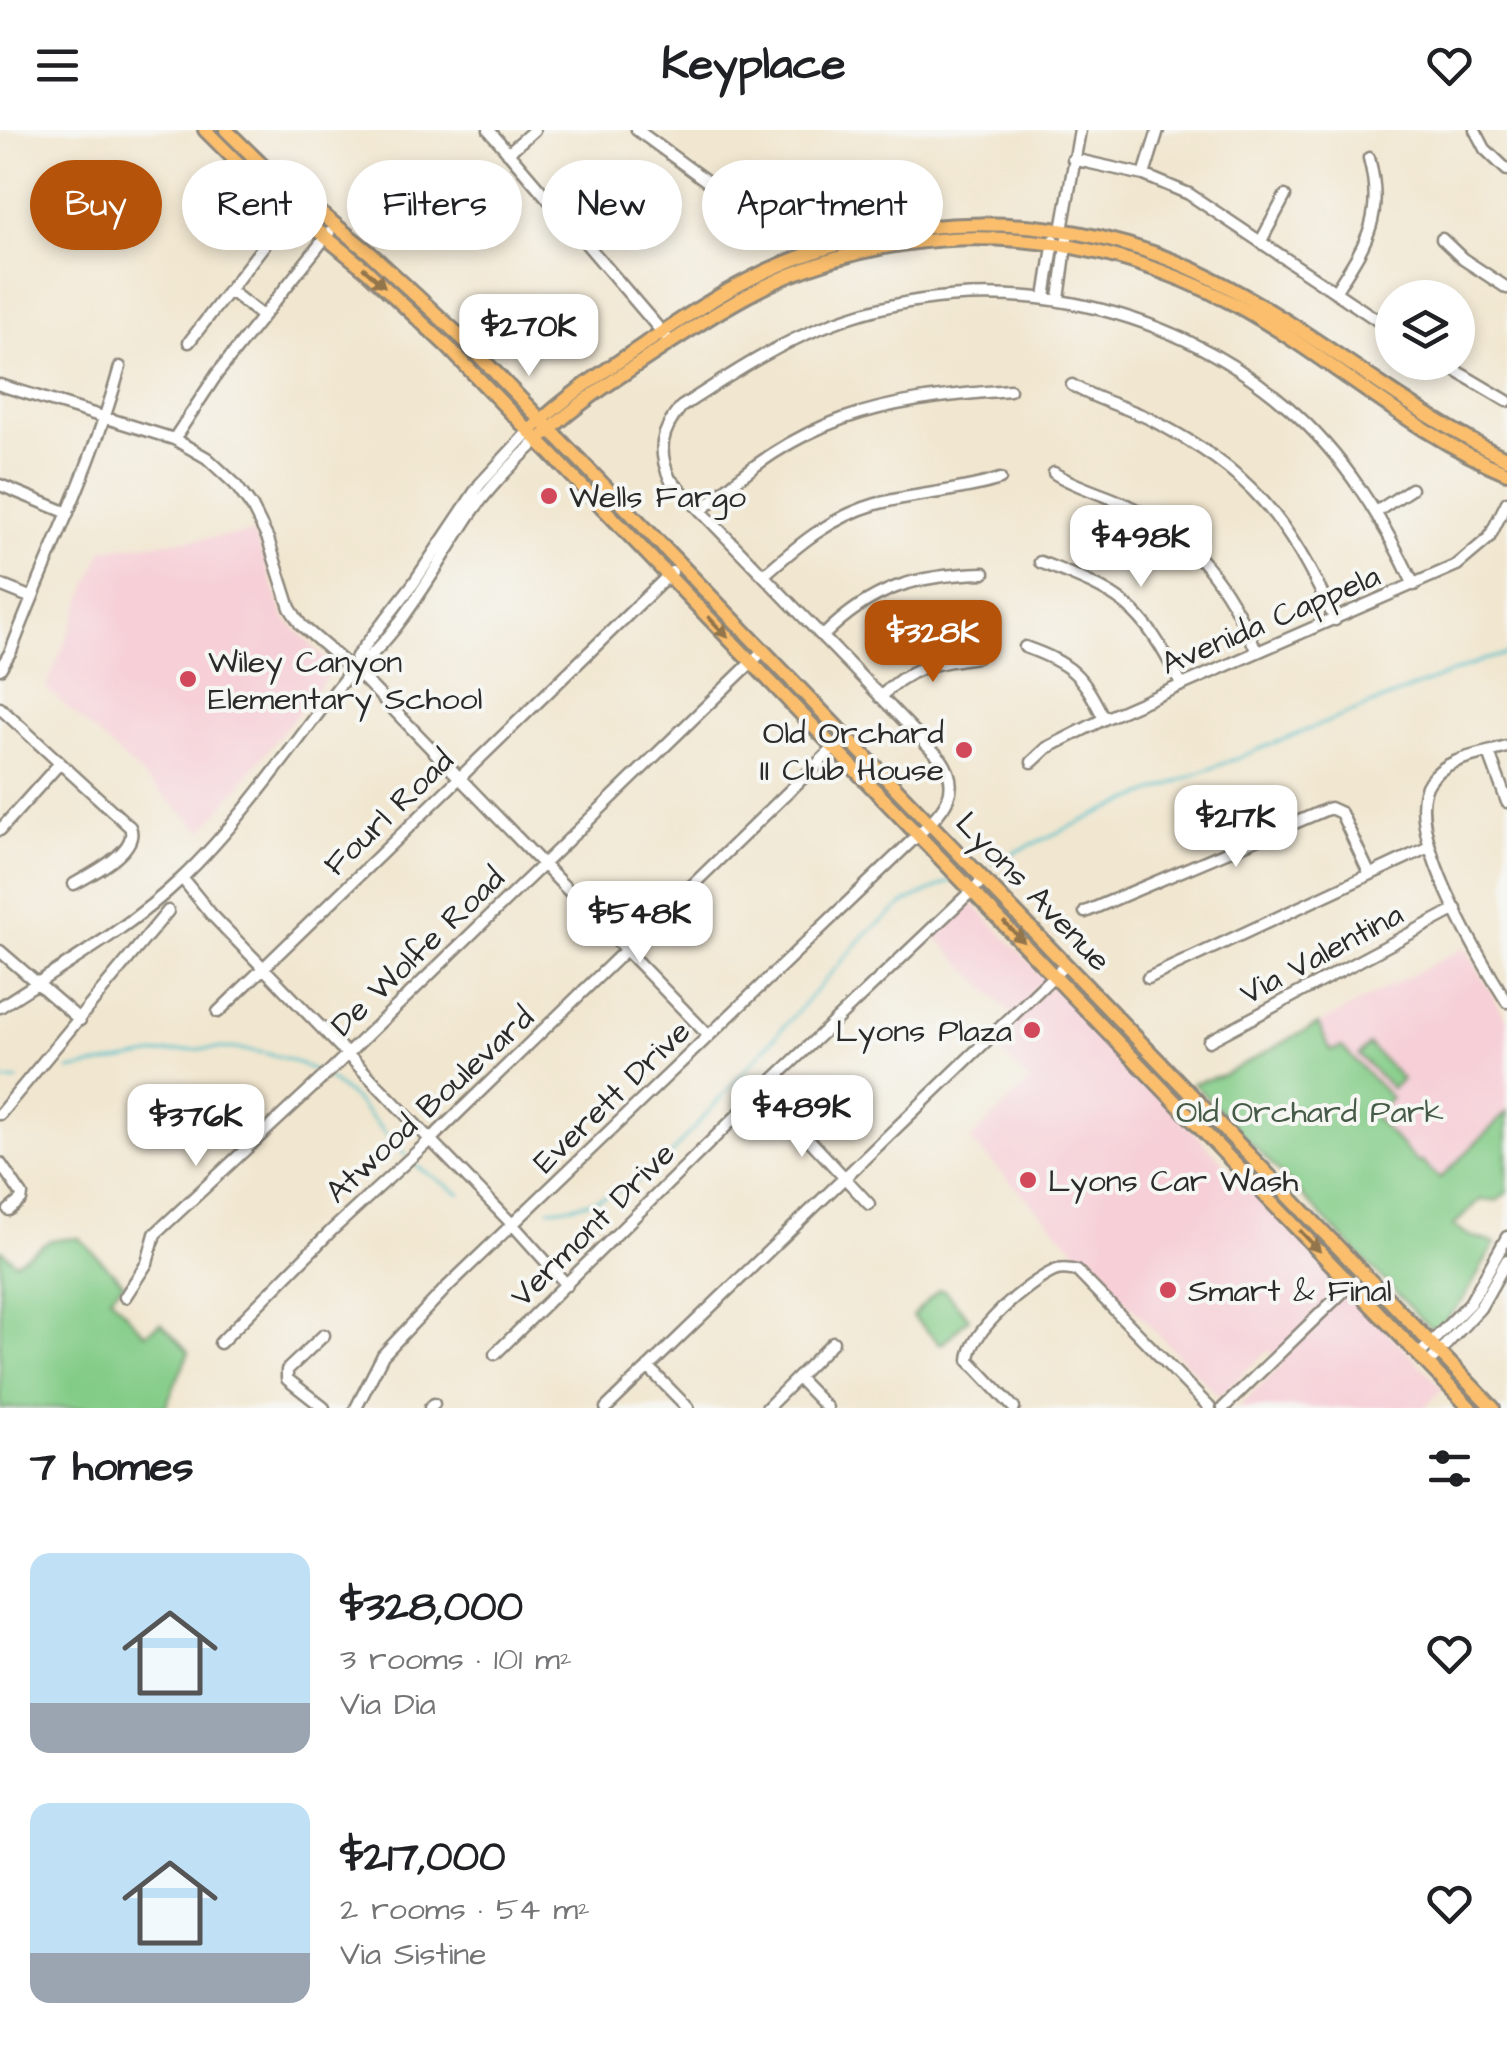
<!DOCTYPE html>
<meta charset="utf-8">
<style>
:root{--surface:#fff;--page:#f2f2f2;--text:#202124;--muted:#757577;--accent:#b45309}
body{margin:0;font-family:"Architects Daughter",sans-serif;background:var(--page);color:var(--text);height:100vh;display:flex;flex-direction:column;font-size:38px;white-space:nowrap}
*{box-sizing:border-box;margin:0}
p{font-size:32px;color:var(--muted)}
.icon{flex:none;width:55px;height:55px;fill:none;stroke:currentColor;stroke-width:2;stroke-linecap:round;stroke-linejoin:round}
.map{position:relative;height:1278px;overflow:hidden}
.details{display:flex;flex-direction:column;background:var(--surface);flex:1}
.details>*{flex:none}
.banner{position:absolute;left:30px;top:30px;width:1000px;height:90px;display:flex;gap:20px}
.buttons{position:absolute;left:1375px;top:150px;display:grid;gap:20px}
.buttons a{display:grid;place-items:center;width:100px;height:100px;border-radius:50%;background:var(--surface);box-shadow:0 5px 15px #0003;font-size:50px}
.price{position:absolute;translate:-50% -85px;padding:0 22px;border-radius:20px;background:#fff;color:#222;font-size:32px;line-height:65px;filter:drop-shadow(0 2px 5px #0008)}
.price::after{content:'';position:absolute;left:50%;top:60px;width:30px;height:22px;margin-left:-15px;background:inherit;clip-path:polygon(0 0,100% 0,50% 100%)}
.price.active{background:var(--accent);color:#fff}
ul{padding:0;list-style:none}
li{display:flex;align-items:center;gap:30px;height:250px;padding:0 30px}
li span{display:grid;place-items:center;flex:none;width:280px;height:200px;border-radius:20px;color:#555}
li>.icon{margin-inline-start:auto}
span .icon{width:120px;height:120px;fill:#fffc;stroke-width:1}
li b{font-size:42px}
h2{display:flex;justify-content:space-between;align-items:center;height:120px;padding:0 30px;font-size:42px}
.tag{padding:0 35px;border-radius:45px;background:var(--surface);box-shadow:0 5px 15px #0003;font-size:35px;line-height:90px}
.tag.active{background:var(--accent);color:#fff}
header{display:flex;justify-content:space-between;align-items:center;height:130px;padding:0 30px;background:var(--surface);font-size:45px;font-weight:800}
.map>svg:first-child{display:block}
</style>
<header><svg class="icon" aria-label="menu" viewBox="0 0 24 24"><path d="M4 6h16M4 12h16M4 18h16"/></svg>Keyplace<svg class="icon" aria-label="heart" viewBox="0 0 24 24"><path d="M12 20l-8-8c-3-5 5-10 8-4 3-6 11-1 8 4z"/></svg></header>
<div class="map">
<svg width="1507" height="1278" viewBox="0 0 1507 1278">
<rect width="100%" height="100%" fill="#f6f6f2"/>
<filter id="ink" filterUnits="userSpaceOnUse"><feTurbulence type="fractalNoise" baseFrequency=".01" numOctaves="2"/><feDisplacementMap in="SourceGraphic" scale="20" xChannelSelector="R" yChannelSelector="G"/><feConvolveMatrix kernelMatrix="1 2 1 2 8 2 1 2 1" color-interpolation-filters="sRGB"/></filter>
<filter id="wash" filterUnits="userSpaceOnUse"><feTurbulence type="fractalNoise" baseFrequency=".0048" numOctaves="4" result="noise"/><feDisplacementMap in="SourceGraphic" scale="40" xChannelSelector="R" yChannelSelector="G"/><feGaussianBlur stdDeviation="2.25" result="paint"/><feColorMatrix in="noise" values="0 0 0 0 0 0 0 0 0 0 0 0 0 0 0 0 0 1.4 0 .05"/><feComposite in="paint" operator="in"/></filter>
<g filter="url(#wash)">
<rect width="100%" height="100%" fill="#f1e6cf"/>
<!-- built -->
<path fill="#f6cfd7" d="M254 403 284 487 334 538 203 701 46 558 103 419Z
M973 774 1443 1259 1424 1278H1238L1282 1235 1268 1219 1219 1267 970 1010 1029 952 994 915 1018 891 935 806Z
M1465 817 1507 890V982L1440 1049 1422 1031 1418 1034 1373 987 1391 968 1331 921 1318 894Z"/>
<!-- green -->
<path fill="#83cc87" stroke="#577c59" stroke-width="2.5" d="M1318 894 1331 921 1342 917 1391 968 1374 987 1418 1033 1421 1031 1440 1049 1507 982V1063L1497 1071 1480 1070 1453 1096 1470 1106 1495 1113 1464 1169 1438 1198 1429 1197 1193 953 1223 945Z
M1369 915 1402 949 1392 959 1359 925Z
M79 1108 124 1153 110 1166 145 1204 161 1193 189 1222 165 1278H0V1119L15 1132 51 1110Z
M939 1159 944 1160 969 1188 943 1213H939L912 1186Z"/>
<g fill="none" stroke-linecap="round" stroke-linejoin="round">
<!-- stream -->
<path stroke="#52bfcb" stroke-width="2.5" d="M992 733 1104 681 1483 530 1507 524
M69 940C157 925 238 898 321 944
M328 948 353 968 407 1027
M0 951 18 950
M412 1033 460 1064
M549 1079C591 1076 627 1061 661 1035L867 803 906 772 951 751"/>
</g>
</g>
<g filter="url(#ink)">
<g fill="none" stroke-linecap="round" stroke-linejoin="round">
<defs>
<path id="minor" d="M489 0 667 208
M637 0 716 58
M1475 0 1485 19 1507 40
M508 23 534 0
M1073 29 1144 45 1189 64 1392 200
M1144 45 1158 0
M1062 100 1080 0
M1442 109 1463 129 1507 158
M1261 111 1285 66
M229 160 262 186
M1335 162C1366 113 1385 88 1369 28
M1045 168 1054 110
M1059 169 1068 101
M189 212 282 92
M1441 232 1507 271
M0 255 174 309 207 328 235 354 252 377 268 409 290 478 301 495 366 551 708 905
M1072 255C1096 270 1124 276 1150 289 1253 342 1286 387 1335 490
M174 309 217 244 329 103
M1054 343C1076 357 1101 363 1125 374 1195 409 1227 453 1257 522
M0 355 68 383
M701 381C804 285 874 271 1010 260
M1376 382 1411 359
M1040 432C1122 464 1141 474 1181 554
M764 445C798 415 831 387 876 374 917 363 960 362 1000 349
M0 455 32 468
M823 506C872 457 916 445 984 443
M1025 517C1072 534 1082 544 1104 589
M353 538C391 520 445 422 470 385 489 357 513 333 538 310
M0 539 11 521C47 426 93 335 120 237
M880 567C912 535 935 533 977 527
M0 578 130 697C140 720 92 744 74 754
M1507 617C1481 625 1447 627 1430 651 1399 694 1481 831 1507 872
M1489 623 1507 672
M1032 632 1047 618 1104 589 1457 435 1489 408 1507 372
M0 700 60 633
M182 748 211 784 514 1096 567 1155
M1085 782 1330 678 1341 683 1369 743
M0 821 80 890
M1148 848 1429 717
M0 877C61 837 129 799 182 748 243 690 300 605 353 538L357 526 413 454 480 354 529 301
M218 882 672 442
M1209 911 1456 779
M763 960 869 1074
M0 984 168 781
M0 1033 22 1065 21 1070 9 1080
M125 1167 147 1133 155 1104 332 939 763 521
M220 1213 332 1100 430 1010 846 606
M495 1224 775 948 984 749
M1419 1225 1470 1173 1507 1107
M1428 1234 1480 1178 1507 1130
M648 1237 688 1278
M798 1248 827 1278
M324 1278 287 1249V1240L324 1205
M356 1278 383 1225 447 1157 919 704C942 681 964 661 941 629L670 349C657 320 661 301 681 277 730 245 778 213 833 193 986 135 1165 170 1288 277 1344 325 1382 388 1414 455
M430 1278 434 1274
M606 1278 1066 834
M767 1278 833 1212
M1014 1278 969 1230C970 1201 1028 1153 1054 1141 1061 1138 1069 1139 1077 1141L1210 1278
M1223 1278 1354 1151"/>
<path id="major" d="M205 0 252 47 366 140 449 218 1470 1278
M226 0 267 40 370 123 461 207 1493 1278
M534 297C569 264 609 238 649 211 682 189 716 166 752 148 893 77 1070 76 1211 148 1315 200 1402 279 1507 329
M543 306C580 271 623 244 665 216 705 190 745 164 790 145 937 85 1098 101 1236 175 1329 226 1409 302 1507 343"/>
</defs>
<!-- minor casing -->
<use href="#minor" stroke="#8e887d" stroke-width="15"/>
<!-- major casing -->
<use href="#major" stroke="#8e887d" stroke-width="18"/>
<!-- minor -->
<use href="#minor" stroke="#fff" stroke-width="10"/>
<!-- major -->
<use href="#major" stroke="#fabe6d" stroke-width="12"/>
</g>
<!-- one-way arrows -->
<defs><path id="oneway-solid" d="M-6-.8H1V-3.2L6.5 0L1 3.2V.8H-6Z" transform="scale(2.5)"/></defs>
<g fill="#92744c">
<use href="#oneway-solid" transform="translate(374 147) rotate(42)"/>
<use href="#oneway-solid" transform="translate(718 497) rotate(46)"/>
<use href="#oneway-solid" transform="translate(1014 802) rotate(45)"/>
<use href="#oneway-solid" transform="translate(1310 1111) rotate(46)"/>
</g>
</g>
<!-- markers -->
<g fill="#d1495b" stroke="#f6f6f2" stroke-width="4">
<circle cx="549" cy="366" r="10"/>
<circle cx="188" cy="549" r="10"/>
<circle cx="964" cy="620" r="10"/>
<circle cx="1032" cy="900" r="10"/>
<circle cx="1028" cy="1050" r="10"/>
<circle cx="1168" cy="1160" r="10"/>
</g>
<g text-anchor="middle" stroke-width="8" stroke-linejoin="round" paint-order="stroke">
<!-- poi labels -->
<g font-size="32" fill="#2b2b2b" stroke="#f6f6f2" text-anchor="start">
<text x="569" y="377">Wells Fargo</text>
<text x="208" y="542">Wiley Canyon<tspan x="208" dy="37">Elementary School</tspan></text>
<text x="944" y="613" text-anchor="end">Old Orchard<tspan x="944" dy="37">II Club House</tspan></text>
<text x="1012" y="911" text-anchor="end">Lyons Plaza</text>
<text x="1048" y="1061">Lyons Car Wash</text>
<text x="1188" y="1171">Smart &amp; Final</text>
</g>
<!-- street labels -->
<g font-size="32" fill="#2b2b2b" stroke="#f6f6f2">
<text transform="translate(1270 489) rotate(-23)" y="11">Avenida Cappela</text>
<text transform="translate(388 682) rotate(-44)" y="11">Fourl Road</text>
<text transform="translate(1034 761) rotate(46)" y="11">Lyons Avenue</text>
<text transform="translate(417 821) rotate(-44)" y="11">De Wolfe Road</text>
<text transform="translate(1321 823) rotate(-28)" y="11">Via Valentina</text>
<text transform="translate(611 966) rotate(-44)" y="11">Everett Drive</text>
<text transform="translate(429 974) rotate(-43)" y="11">Atwood Boulevard</text>
<text transform="translate(592 1094) rotate(-45)" y="11">Vermont Drive</text>
</g>
<!-- park labels -->
<g font-size="32" fill="#455b47" stroke="#f6f6f2">
<text x="1310" y="992">Old Orchard Park</text>
</g>
</g>
</svg>
<div class="buttons">
<a><svg class="icon" aria-label="layers" viewBox="0 0 24 24"><path d="M12 4l9 5-9 5-9-5zM3 14l9 5 9-5"/></svg></a>
</div>
<b class="price" style="left:529px;top:249px">$270K</b>
<b class="price" style="left:1141px;top:460px">$498K</b>
<b class="price active" style="left:933px;top:555px">$328K</b>
<b class="price" style="left:1236px;top:740px">$217K</b>
<b class="price" style="left:640px;top:836px">$548K</b>
<b class="price" style="left:802px;top:1030px">$489K</b>
<b class="price" style="left:196px;top:1039px">$376K</b>
<div class="banner">
<a class="tag active">Buy</a>
<a class="tag">Rent</a>
<a class="tag">Filters</a>
<a class="tag">New</a>
<a class="tag">Apartment</a>
</div>
</div>
<section class="details">
<h2>7 homes<svg class="icon" aria-label="filters" viewBox="0 0 24 24"><path d="M4 7h16M4 17h16"/><circle cx="9" cy="7" r="2"/><circle cx="15" cy="17" r="2"/></svg></h2>
<ul>
<li><span style="background:linear-gradient(#bfe0f5 75%,#9aa5b1 0)"><svg class="icon" aria-label="home" viewBox="0 0 24 24"><path d="M3 11l9-7 9 7M6 9v11h12V9"/></svg></span><div><b>$328,000</b><p>3 rooms · 101 m²</p><p>Via Dia</p></div><svg class="icon" aria-label="heart" viewBox="0 0 24 24"><path d="M12 20l-8-8c-3-5 5-10 8-4 3-6 11-1 8 4z"/></svg></li>
<li><span style="background:linear-gradient(#bfe0f5 75%,#9aa5b1 0)"><svg class="icon" aria-label="home" viewBox="0 0 24 24"><path d="M3 11l9-7 9 7M6 9v11h12V9"/></svg></span><div><b>$217,000</b><p>2 rooms · 54 m²</p><p>Via Sistine</p></div><svg class="icon" aria-label="heart" viewBox="0 0 24 24"><path d="M12 20l-8-8c-3-5 5-10 8-4 3-6 11-1 8 4z"/></svg></li>
</ul>
</section>
